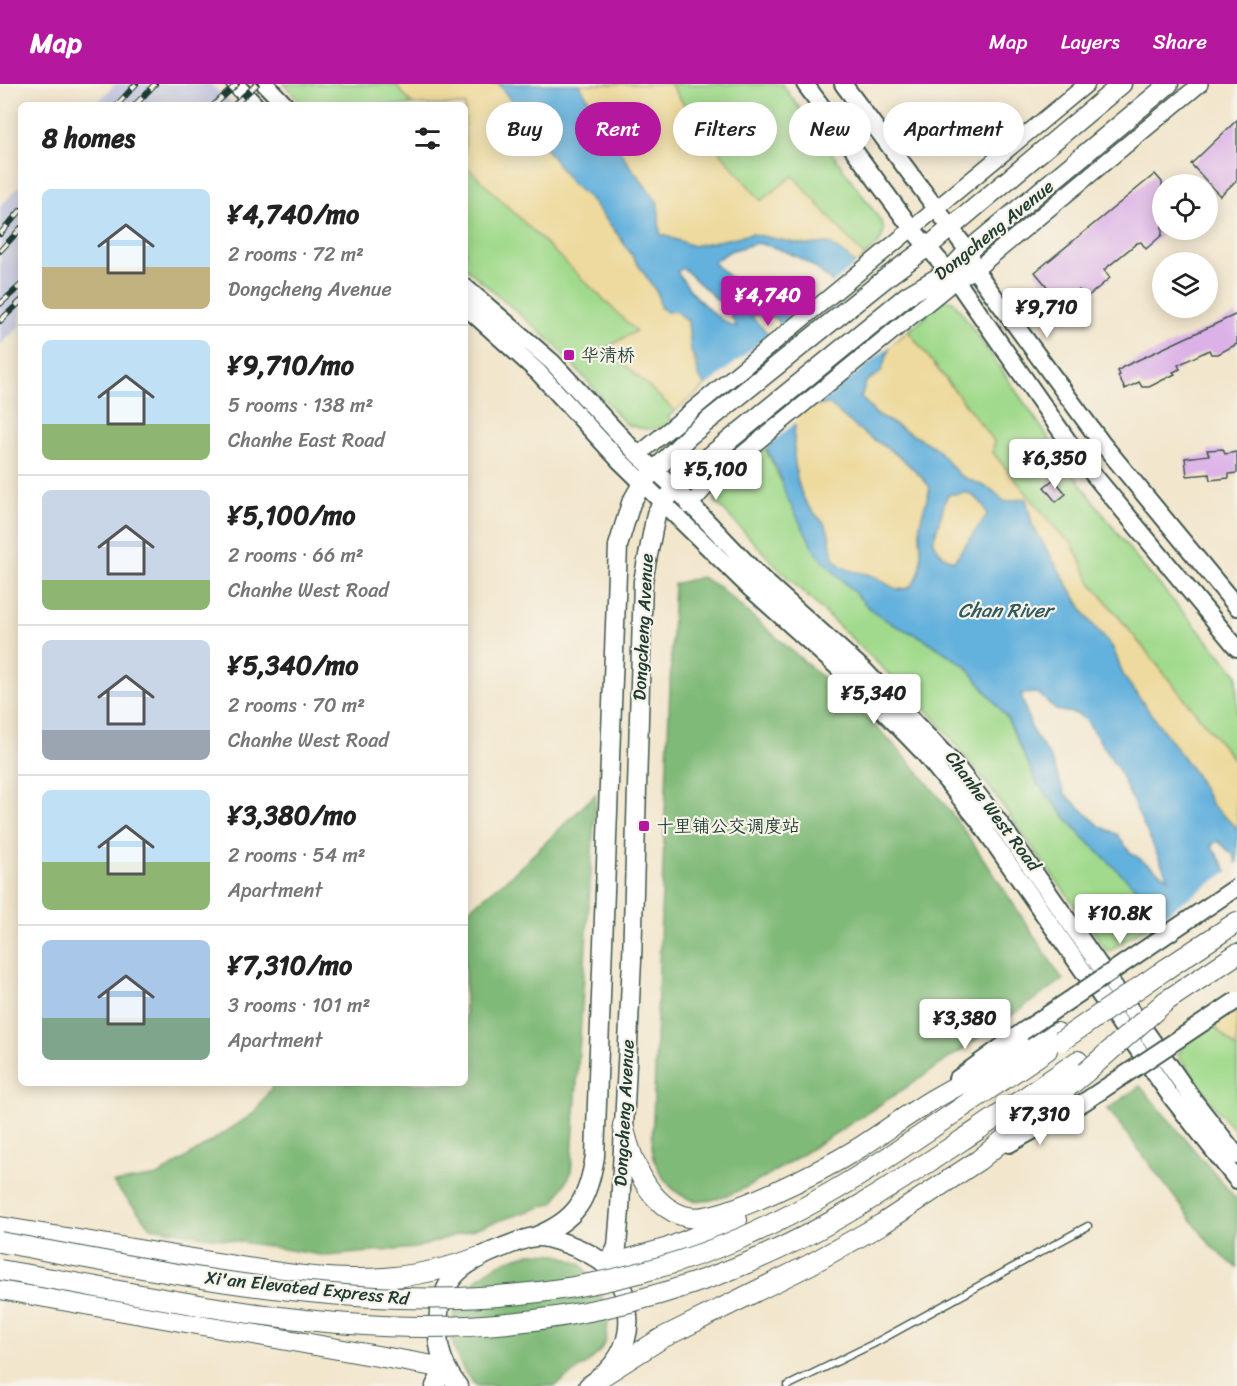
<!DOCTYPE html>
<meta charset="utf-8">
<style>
:root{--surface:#fff;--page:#f2f2f2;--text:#222;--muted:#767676;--line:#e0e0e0;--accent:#b5179e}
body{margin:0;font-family:Sriracha,"LXGW WenKai TC",sans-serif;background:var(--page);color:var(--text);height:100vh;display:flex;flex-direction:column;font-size:22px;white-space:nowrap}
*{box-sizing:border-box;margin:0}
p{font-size:20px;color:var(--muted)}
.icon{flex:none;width:33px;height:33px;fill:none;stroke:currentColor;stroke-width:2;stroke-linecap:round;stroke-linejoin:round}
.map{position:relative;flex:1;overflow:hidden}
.panel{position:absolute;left:18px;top:18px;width:450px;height:984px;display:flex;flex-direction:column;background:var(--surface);border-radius:9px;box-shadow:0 3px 15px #0003}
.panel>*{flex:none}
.hud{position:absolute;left:486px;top:18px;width:570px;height:54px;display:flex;gap:12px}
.controls{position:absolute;left:1152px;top:90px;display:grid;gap:12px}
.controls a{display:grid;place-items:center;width:66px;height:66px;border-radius:50%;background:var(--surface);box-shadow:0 3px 15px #0003;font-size:30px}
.price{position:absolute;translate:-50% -51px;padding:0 14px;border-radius:6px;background:#fff;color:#222;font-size:20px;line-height:39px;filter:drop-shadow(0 2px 3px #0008)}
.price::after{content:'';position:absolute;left:50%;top:36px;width:18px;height:14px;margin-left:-9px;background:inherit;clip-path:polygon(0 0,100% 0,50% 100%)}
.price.selected{background:var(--accent);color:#fff}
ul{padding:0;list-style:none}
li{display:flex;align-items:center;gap:18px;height:150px;padding:0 24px}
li+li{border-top:2px solid var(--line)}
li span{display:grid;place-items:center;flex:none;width:168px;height:120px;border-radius:9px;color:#555}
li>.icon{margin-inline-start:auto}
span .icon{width:72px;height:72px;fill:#fffc;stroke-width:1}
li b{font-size:26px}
h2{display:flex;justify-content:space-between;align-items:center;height:72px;padding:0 24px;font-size:26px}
.pill{padding:0 21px;border-radius:27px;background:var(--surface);box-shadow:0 3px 15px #0003;font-size:21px;line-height:54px}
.pill.selected{background:var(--accent);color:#fff}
header{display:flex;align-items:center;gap:36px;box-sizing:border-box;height:84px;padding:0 30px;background:var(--accent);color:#fff}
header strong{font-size:28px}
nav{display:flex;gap:33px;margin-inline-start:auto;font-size:21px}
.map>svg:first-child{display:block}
</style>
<header>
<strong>Map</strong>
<nav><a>Map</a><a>Layers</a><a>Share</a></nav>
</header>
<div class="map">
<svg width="1237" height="1302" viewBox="0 0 1237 1302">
<rect width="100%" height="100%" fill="#f7f3e8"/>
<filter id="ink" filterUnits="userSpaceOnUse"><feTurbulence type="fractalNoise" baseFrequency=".0167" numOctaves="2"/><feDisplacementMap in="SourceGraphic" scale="12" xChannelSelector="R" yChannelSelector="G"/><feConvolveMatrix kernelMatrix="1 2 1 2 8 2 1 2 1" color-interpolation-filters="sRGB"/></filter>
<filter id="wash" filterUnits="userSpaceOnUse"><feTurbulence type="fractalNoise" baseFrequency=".008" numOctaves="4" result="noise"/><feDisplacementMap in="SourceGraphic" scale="24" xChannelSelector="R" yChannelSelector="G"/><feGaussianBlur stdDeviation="1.35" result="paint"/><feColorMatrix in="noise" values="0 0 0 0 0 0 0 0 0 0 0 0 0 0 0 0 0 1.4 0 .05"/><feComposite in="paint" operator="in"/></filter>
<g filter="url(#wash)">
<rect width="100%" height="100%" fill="#f2e6cd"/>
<!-- industrial -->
<path fill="#bfc2dd" d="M115 0H210L234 21H95Z
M21 100V241L0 261V123Z"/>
<!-- green -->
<path fill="#a1da8c" stroke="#608c60" stroke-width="1.5" d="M284 0H395L413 21H303Z
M670 0H782L881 137 884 145 881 156 865 173 793 92 761 118 701 45Z
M465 81 637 247 607 264 675 327 668 333 671 337C656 348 643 346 626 340L554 260 465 183Z
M944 216 953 217 959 225 1085 406 1136 474 1237 590V680L1092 500 1071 458 1062 452 993 369 994 357 908 247 927 232 924 228Z
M765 364 797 430 892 540 923 554 967 583 1007 634 1037 699 1081 751 1165 830 1108 868 987 700 933 632 778 484 716 418 714 410 720 402Z
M1213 941 1237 965V1049L1213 1021 1178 971 1185 960Z"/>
<!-- forest -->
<path fill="#80ba78" stroke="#507c56" stroke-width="1.5" d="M701 493 719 503C777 555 838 604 892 659 958 726 1011 819 1063 896 980 953 898 1011 812 1064 785 1081 743 1110 711 1116 679 1123 654 1090 652 1062L674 500Z
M596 710 571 1089 554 1119 416 1164 326 1172 151 1143 113 1099 158 1092 253 1030 275 999H465V828L512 791Z
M1140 1002 1237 1116V1184L1212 1163 1108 1025Z
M533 1169 557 1170 581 1180 598 1203 609 1230 606 1256 600 1267 588 1279 554 1302H476C423 1244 465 1181 533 1169Z"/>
<!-- sand -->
<path fill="#eeda9e" stroke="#868c69" stroke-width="1.5" d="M395 0H499L571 99 591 116 619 152 658 210 660 223 667 228 676 227 688 238C690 258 693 286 706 302L675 327 607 264 636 247 465 81V21H413Z
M579 0H670L701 45 761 117 793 92 865 173 856 180 828 159 806 161 752 150 693 162 660 150 658 119 627 78Z
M908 247 994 357 993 369 1062 452 1071 458 1092 500 1237 680V744L1212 721 1195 690 1124 593 1113 564 1088 535 1032 441 1026 414 1005 418 992 406 959 391 936 364 875 329 861 313 866 298 881 288 890 262Z
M828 320C843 331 857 346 873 355 895 368 914 383 930 403 928 416 921 430 920 443 919 462 926 479 915 497 905 513 890 503 880 496 869 488 853 490 841 482 829 473 832 456 827 444 823 436 814 430 809 423 791 398 792 352 797 324Z
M967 409C978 414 984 419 988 430L954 477 943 472 933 458 946 414 950 410Z
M1237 925V965L1213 941Z"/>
<!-- water -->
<path fill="#64b1dd" stroke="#427788" stroke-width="1.5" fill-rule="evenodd" d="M499 0H579L627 78 658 119 660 150 693 162 752 150 806 161 828 159 847 172 860 186 890 262 881 288 866 298 861 313 875 330 936 364 959 391 992 406 1005 418 1026 414 1032 441 1088 535 1113 564 1124 593 1195 690 1212 721 1237 744V780L1234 772 1218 757 1211 761 1237 803 1182 849 1081 751 1037 699 1007 634 967 583 923 554 892 540 870 525 816 469 786 412 778 386 752 339 730 317 706 302 698 292 697 277 691 268 688 237 676 227 667 228 660 223 658 210 619 152 591 116 571 99ZM757 159C786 165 819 180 837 205 802 232 775 233 741 203 732 194 722 188 713 178L730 167ZM683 184 728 226 737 244C712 234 692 210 677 188ZM758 231 776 234 786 248 772 254 751 232ZM828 320C843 331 857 346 873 355 895 368 914 383 930 403 928 416 921 430 920 443 919 462 926 479 915 497 905 513 890 503 880 495 869 488 853 490 841 482 829 473 832 456 827 444 823 436 814 430 809 423 791 399 792 353 797 325ZM967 409C978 414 984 419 987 431L954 477 943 472 933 458 946 414 950 410ZM1038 609 1056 626 1077 630 1087 637 1118 685 1168 794 1130 768 1117 750 1100 742 1065 710 1050 673 1032 647 1021 610Z"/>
<!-- pier -->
<path fill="#f2e6cd" d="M858 178 886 223 894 248 893 260 813 325 800 327 798 337 763 366 750 341 728 319 704 304 771 249 782 246 779 242 807 220 833 204 830 201Z
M1230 786 1237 797V918L1222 905 1162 832Z"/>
<g id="blocks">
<!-- building -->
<path fill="#dbb1e8" d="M1237 36V96L1220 112 1191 80Z
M1155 90 1162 98V151L1146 165 1141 158 1137 159 1104 186 1110 194 1086 214 1079 206 1057 224 1049 215 1054 211 1035 188Z
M1237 230V260L1218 270H1211L1209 266 1178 281 1180 285 1173 288 1175 290 1149 303H1142L1139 298 1125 305 1118 292 1120 291 1118 287 1123 283Z
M1223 365 1225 370 1237 368V389L1229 390V394L1210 396 1209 390 1187 392 1185 374 1209 371 1207 366Z
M1054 395 1066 410 1056 418 1044 403Z"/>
</g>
</g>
<g filter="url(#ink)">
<use href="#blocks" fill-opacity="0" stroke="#3f564b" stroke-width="1.5"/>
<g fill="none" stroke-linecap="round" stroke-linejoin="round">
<defs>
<path id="service" d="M787 1302 873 1260 1088 1142"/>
<path id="tertiary" d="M638 371 1087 0
M689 422 718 390 956 196 975 186 1200 0"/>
<path id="secondary" d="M235 0 255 21
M265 0 285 21
M805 0 913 146 956 196 1079 373 1237 564
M843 0 968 167 975 186 1101 358 1237 523
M465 203 552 278 638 371 677 406 760 493 865 587 955 681 1002 742 1195 1018 1237 1072
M465 222 538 288 619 376 750 504 864 607 923 668 978 736 1169 1010 1237 1096
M957 995 1022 948
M1009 1060 1084 1018"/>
<path id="primary" d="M534 1153C577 1136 588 1116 595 1072L618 462 631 419 643 398 689 352 891 190 929 162 1122 0
M608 1181 617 1163 620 1126 632 876 643 497 656 430 663 418 705 376 908 211 949 187 968 167 1169 0
M435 1302 445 1284
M458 1302C443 1283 436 1263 438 1238 441 1194 462 1179 501 1164 512 1160 524 1154 536 1153 546 1152 557 1157 567 1160 601 1172 626 1191 628 1231 631 1262 613 1286 588 1302"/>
<path id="trunk" d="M1166 885 1237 838
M1166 917 1237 870
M964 1022 1047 966
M623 1041C631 1075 648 1124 688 1133 721 1140 828 1083 859 1064 884 1048 907 1031 932 1016 973 992 1015 971 1057 949
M979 1045 1078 977
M0 1143C64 1154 129 1164 193 1175 297 1192 377 1211 480 1173
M608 1181 668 1164 737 1136
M0 1205 445 1284
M599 1294 662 1254 809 1181 882 1140 979 1076 1086 988"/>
</defs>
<!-- service casing -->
<use href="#service" stroke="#3f564b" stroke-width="9"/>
<!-- tertiary casing -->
<use href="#tertiary" stroke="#3f564b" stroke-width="18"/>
<!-- secondary casing -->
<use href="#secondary" stroke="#3f564b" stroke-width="20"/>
<!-- primary casing -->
<use href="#primary" stroke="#3f564b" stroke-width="21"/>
<!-- trunk casing -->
<use href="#trunk" stroke="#3f564b" stroke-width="22"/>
<!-- service -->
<use href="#service" stroke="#fff" stroke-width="6"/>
<!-- tertiary -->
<use href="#tertiary" stroke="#fff" stroke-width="15"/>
<!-- secondary -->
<use href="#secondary" stroke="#fff" stroke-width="16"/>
<!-- primary -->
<use href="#primary" stroke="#fff" stroke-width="18"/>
<!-- trunk -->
<use href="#trunk" stroke="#fff" stroke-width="20"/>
<defs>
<path id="rail" d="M117 21 136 0
M135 21 155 0
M214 21 237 0
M234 21 257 0
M0 150 21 126
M0 167 21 144
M0 220 21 201
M0 237 21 217"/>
</defs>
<!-- rail casing -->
<use href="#rail" stroke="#1f3d34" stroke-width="6"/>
<!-- rail -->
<use href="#rail" stroke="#f7f3e8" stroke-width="4" stroke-dasharray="11" stroke-linecap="butt"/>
<defs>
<path id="secondary-bridge" d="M1022 948 1237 803
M1084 1018 1237 916"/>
<path id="trunk-bridge" d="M1061 957 1166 885
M1086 988 1166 917
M0 1158C256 1205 496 1260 746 1152 824 1118 894 1070 964 1022
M0 1186C140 1209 283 1243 425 1243 538 1243 648 1221 752 1177 833 1143 906 1093 979 1045"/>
</defs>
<!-- secondary-bridge casing -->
<use href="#secondary-bridge" stroke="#3f564b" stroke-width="20" stroke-linecap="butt"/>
<!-- trunk-bridge casing -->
<use href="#trunk-bridge" stroke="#3f564b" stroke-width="22" stroke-linecap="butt"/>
<!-- secondary-bridge -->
<use href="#secondary-bridge" stroke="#fff" stroke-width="16"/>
<!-- trunk-bridge -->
<use href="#trunk-bridge" stroke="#fff" stroke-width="20"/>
</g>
</g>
<!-- markers -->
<g fill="#b5179e" stroke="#f7f3e8" stroke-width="2">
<rect x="563" y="265" width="12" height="12" rx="3"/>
<rect x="638" y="736" width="12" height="12" rx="3"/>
</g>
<g text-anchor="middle" stroke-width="4.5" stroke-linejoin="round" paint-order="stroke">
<!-- street labels -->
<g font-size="18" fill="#1f3d34" stroke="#f7f3e8">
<text transform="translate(994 146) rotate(-39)" y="6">Dongcheng Avenue</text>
<text transform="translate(643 543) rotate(-87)" y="6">Dongcheng Avenue</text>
<text transform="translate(993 727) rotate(53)" y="6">Chanhe West Road</text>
<text transform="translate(624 1029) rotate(-87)" y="6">Dongcheng Avenue</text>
<text transform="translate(307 1204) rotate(6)" y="6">Xi'an Elevated Express Rd</text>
</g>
<!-- poi labels -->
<g font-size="18" fill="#1f3d34" stroke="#f7f3e8" text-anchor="start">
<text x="581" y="277">华清桥</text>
<text x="656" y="748">十里铺公交调度站</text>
</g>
<!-- water labels -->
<g font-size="20" font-style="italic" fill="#305a5e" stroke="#f7f3e8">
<text x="1005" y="533">Chan River</text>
</g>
</g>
</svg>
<div class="controls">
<a><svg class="icon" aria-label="locate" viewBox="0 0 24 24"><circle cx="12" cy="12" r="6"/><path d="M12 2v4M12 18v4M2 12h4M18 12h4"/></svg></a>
<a><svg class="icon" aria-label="layers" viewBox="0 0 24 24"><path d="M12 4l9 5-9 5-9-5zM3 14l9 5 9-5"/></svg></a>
</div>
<b class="price selected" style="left:768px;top:243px">¥4,740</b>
<b class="price" style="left:1047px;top:255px">¥9,710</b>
<b class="price" style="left:1055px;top:406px">¥6,350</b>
<b class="price" style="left:716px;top:417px">¥5,100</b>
<b class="price" style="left:874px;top:641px">¥5,340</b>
<b class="price" style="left:1120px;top:861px">¥10.8K</b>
<b class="price" style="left:965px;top:966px">¥3,380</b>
<b class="price" style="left:1040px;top:1062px">¥7,310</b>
<div class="hud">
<a class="pill">Buy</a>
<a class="pill selected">Rent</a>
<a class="pill">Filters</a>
<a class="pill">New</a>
<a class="pill">Apartment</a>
</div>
<section class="panel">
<h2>8 homes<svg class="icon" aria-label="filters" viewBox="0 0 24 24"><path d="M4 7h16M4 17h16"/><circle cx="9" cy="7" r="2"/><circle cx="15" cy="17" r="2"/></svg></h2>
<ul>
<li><span style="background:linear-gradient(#bfe0f5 65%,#c2b280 0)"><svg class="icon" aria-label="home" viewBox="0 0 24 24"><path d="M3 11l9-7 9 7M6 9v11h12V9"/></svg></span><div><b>¥4,740/mo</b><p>2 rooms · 72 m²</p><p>Dongcheng Avenue</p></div></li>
<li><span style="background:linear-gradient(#bfe0f5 70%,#8fb573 0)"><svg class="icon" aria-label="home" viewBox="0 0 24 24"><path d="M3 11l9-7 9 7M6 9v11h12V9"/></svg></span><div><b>¥9,710/mo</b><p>5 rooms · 138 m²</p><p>Chanhe East Road</p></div></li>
<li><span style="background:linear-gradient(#c9d6e8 75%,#8fb573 0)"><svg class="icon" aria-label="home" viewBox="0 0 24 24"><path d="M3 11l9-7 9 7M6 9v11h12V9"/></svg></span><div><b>¥5,100/mo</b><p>2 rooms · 66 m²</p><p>Chanhe West Road</p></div></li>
<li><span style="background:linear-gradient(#c9d6e8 75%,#9aa5b1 0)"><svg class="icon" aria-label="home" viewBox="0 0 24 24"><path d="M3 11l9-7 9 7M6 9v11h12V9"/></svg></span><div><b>¥5,340/mo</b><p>2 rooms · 70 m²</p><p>Chanhe West Road</p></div></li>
<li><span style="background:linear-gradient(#bfe0f5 60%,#8fb573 0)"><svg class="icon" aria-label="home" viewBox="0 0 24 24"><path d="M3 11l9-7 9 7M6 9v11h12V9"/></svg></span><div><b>¥3,380/mo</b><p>2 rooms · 54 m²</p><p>Apartment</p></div></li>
<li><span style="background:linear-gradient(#a9c7e8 65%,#7fa58c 0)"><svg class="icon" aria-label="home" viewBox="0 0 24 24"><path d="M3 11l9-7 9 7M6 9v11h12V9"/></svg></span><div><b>¥7,310/mo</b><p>3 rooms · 101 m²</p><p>Apartment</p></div></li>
</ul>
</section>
</div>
